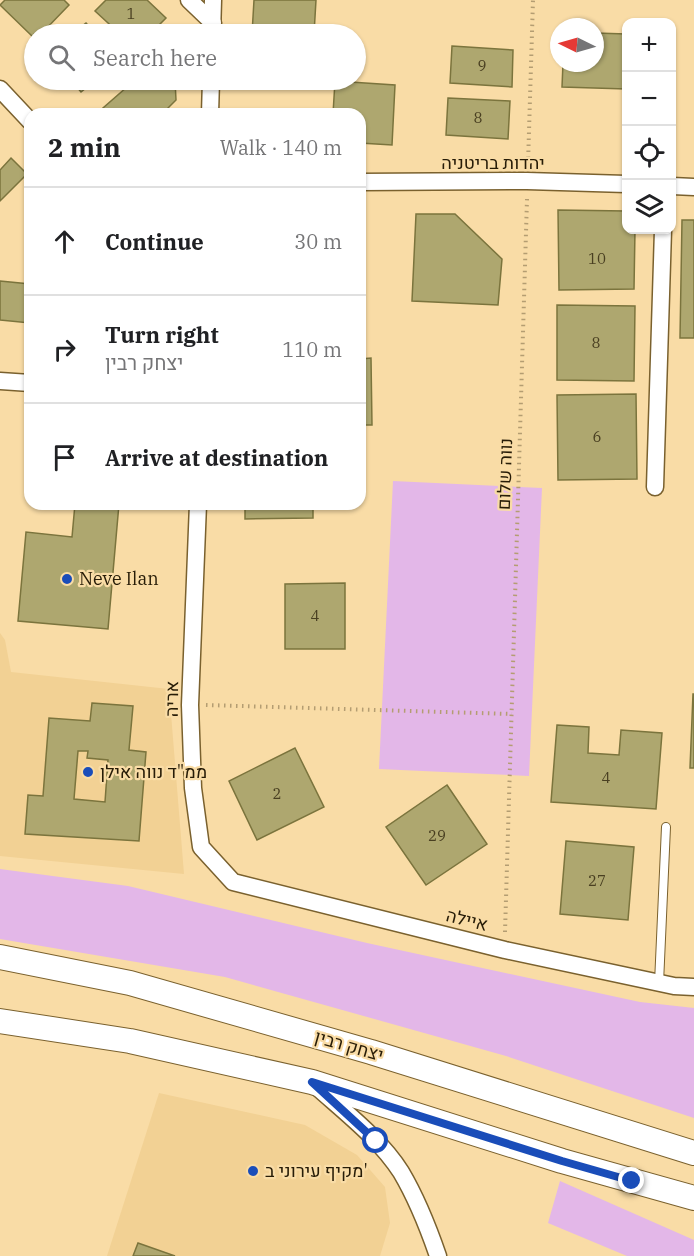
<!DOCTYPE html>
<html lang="en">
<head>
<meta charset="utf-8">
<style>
  body { margin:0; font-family:"IBM Plex Serif",Heebo,serif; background:#f2f2f2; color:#202124 }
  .controls { position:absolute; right:18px; top:18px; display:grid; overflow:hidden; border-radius:12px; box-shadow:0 2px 4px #0004 }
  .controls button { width:54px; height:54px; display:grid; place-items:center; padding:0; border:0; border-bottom:2px solid #e0e0e0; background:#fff; color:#202124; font:30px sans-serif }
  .compass { position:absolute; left:550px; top:18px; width:54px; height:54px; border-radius:50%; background:#fff; box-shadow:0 2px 4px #0004; rotate:275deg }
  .stop { position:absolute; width:18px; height:18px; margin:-14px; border:4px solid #1a4db9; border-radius:50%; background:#fff }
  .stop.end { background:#1a4db9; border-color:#fff; box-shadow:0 2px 6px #0008 }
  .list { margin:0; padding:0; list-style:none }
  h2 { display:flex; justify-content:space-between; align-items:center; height:78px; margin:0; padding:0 24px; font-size:26px }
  h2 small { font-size:20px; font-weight:400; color:#757577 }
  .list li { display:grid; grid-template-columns:39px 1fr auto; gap:18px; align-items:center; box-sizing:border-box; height:108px; padding:0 24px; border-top:2px solid #e0e0e0 }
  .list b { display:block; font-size:22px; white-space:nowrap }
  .list p { margin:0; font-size:20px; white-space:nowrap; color:#757577 }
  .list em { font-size:20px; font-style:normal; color:#757577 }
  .icon { flex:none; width:33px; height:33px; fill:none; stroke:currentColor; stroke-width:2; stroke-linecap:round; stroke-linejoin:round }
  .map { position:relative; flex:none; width:694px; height:1256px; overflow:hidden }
  .search { position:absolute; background:#fff; box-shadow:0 2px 4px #0004; left:24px; top:24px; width:342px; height:66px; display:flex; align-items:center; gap:15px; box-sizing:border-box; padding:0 21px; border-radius:33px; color:#757577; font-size:22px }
  .panel { position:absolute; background:#fff; box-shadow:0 2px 4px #0004; left:24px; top:108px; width:342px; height:402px; border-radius:18px }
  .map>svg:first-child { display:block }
</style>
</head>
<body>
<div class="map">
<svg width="694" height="1256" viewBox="0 0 694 1256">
  <rect width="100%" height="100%" fill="#f9dca6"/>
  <!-- built -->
  <g fill="#f2d194">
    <path d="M0,633L5,640L11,672L169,689L184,874L0,856Z"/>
    <path d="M159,1093L305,1125L357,1155L385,1187L390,1223L380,1256H107Z"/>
  </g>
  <!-- green -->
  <g fill="#e3b7e8">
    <path d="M393,481L542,488L529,776L379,769Z"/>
    <path d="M0,869L128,886L367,943L640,1002L694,1008V1118L506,1056L225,977L0,939Z"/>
    <path d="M560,1181L694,1240V1256H627L548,1223Z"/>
  </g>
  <!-- building -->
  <g fill="#aea76f" stroke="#7b743d" stroke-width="1.5" fill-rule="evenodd">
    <path d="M5,0H64L69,5L41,34H34V38L0,5Z"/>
    <path d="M106,0H147L166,18L150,34H120L95,11Z"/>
    <path d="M254,0H316L314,34H252Z"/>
    <path d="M86,23L96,34H72Z"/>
    <path d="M595,33L626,34V89L562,87L563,63H595Z"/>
    <path d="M452,46L513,50L512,87L450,83Z"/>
    <path d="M71,80H96L81,92Z"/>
    <path d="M135,80H175L176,100L162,114H111L103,108Z"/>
    <path d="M335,81L395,85L392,145L360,143V114H333Z"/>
    <path d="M448,98L510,101L508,139L446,135Z"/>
    <path d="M11,158L27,174L0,201V170Z"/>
    <path d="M558,210L626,211V230H635L634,289L559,290Z"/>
    <path d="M416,214H455L502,259L498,305L412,301Z"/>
    <path d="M682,220H694V338H680Z"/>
    <path d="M0,281L30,284V323L0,320Z"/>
    <path d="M557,305L635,306L634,381L557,380Z"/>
    <path d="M371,358L372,425H360V359Z"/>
    <path d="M636,394L637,479L558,480L557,395Z"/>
    <path d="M75,504H119L108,629L18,621L26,532L72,537Z"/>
    <path d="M245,504H313V518L245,519Z"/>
    <path d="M345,583V649H285V584Z"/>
    <path d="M693,694H694V768H690Z"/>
    <path d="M92,703L133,706L129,750L146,752L139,841L25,834L28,795L43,796L49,718L90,721ZM78,751H88L87,758L108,760L105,802L74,799Z"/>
    <path d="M557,725L589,727L588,753L619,755L621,730L662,733L656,809L551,802Z"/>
    <path d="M295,748L324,807L257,840L229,781Z"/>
    <path d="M447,785L487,844L426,885L386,827Z"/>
    <path d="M566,841L634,847L628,920L560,914Z"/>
    <path d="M138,1243L175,1256H133Z"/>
  </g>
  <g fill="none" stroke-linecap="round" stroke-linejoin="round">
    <defs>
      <path id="lane" d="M659,983L666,827"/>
      <g id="street">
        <path d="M189,0L213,23"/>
        <path d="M212,34L213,0"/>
        <path d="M0,89L30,121"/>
        <path d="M210,114L211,80"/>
        <path d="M360,182L527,181L626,184"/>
        <path d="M672,186L694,187"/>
        <path d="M0,381L30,383"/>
        <path d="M655,487L663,230"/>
        <path d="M198,504L190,705L193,788L201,847L233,882L505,950L674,986L694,987"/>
        <path d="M317,1087C346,1113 380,1139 401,1172C417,1199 428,1227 438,1256"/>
      </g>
      <g id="secondary">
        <path d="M0,957L130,983L371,1052L694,1153"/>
        <path d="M0,1021L130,1041L312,1082L562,1161L694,1198"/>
      </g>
    </defs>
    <!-- lane casing -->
    <use href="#lane" stroke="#7a612e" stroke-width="10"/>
    <!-- street casing -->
    <use href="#street" stroke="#7a612e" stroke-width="19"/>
    <!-- secondary casing -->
    <use href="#secondary" stroke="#7a612e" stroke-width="26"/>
    <!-- path -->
    <g stroke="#b49d72" stroke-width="4" stroke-dasharray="1.5 4.5" stroke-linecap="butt">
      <path d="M528,164L533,0"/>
      <path d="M206,705L512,714"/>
      <path d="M505,932L527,199"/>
    </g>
    <!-- lane -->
    <use href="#lane" stroke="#fff" stroke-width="8"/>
    <!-- street -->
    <use href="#street" stroke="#fff" stroke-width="16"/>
    <!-- secondary -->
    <use href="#secondary" stroke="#fff" stroke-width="24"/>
  </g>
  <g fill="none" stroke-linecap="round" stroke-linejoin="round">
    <!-- route -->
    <path stroke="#1a4db9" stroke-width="8" d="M376,1141L312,1082L562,1161L632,1181"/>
  </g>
  <!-- markers -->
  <g fill="#1a4db9" stroke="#f9dca6" stroke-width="2">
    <circle cx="67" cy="579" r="6"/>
    <circle cx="88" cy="772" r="6"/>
    <circle cx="253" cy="1171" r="6"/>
  </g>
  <g text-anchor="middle" stroke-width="4.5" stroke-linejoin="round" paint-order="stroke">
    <!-- number labels -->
    <g font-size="15" fill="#493f21">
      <text x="131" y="19">1</text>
      <text x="482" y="71">9</text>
      <text x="478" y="123">8</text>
      <text x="597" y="264">10</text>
      <text x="596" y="348">8</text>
      <text x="597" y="442">6</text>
      <text x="315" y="621">4</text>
      <text x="606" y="783">4</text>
      <text x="277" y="799">2</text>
      <text x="437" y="841">29</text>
      <text x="597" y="886">27</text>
    </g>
    <!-- street labels -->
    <g font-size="18" fill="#271c07" stroke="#f9dca6">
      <text x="493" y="169">יהדות בריטניה</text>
      <text transform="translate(505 474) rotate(-88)" y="6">נווה שלום</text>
      <text transform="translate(172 699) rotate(-89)" y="6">אריה</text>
      <text transform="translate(467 920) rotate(14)" y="6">איילה</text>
      <text transform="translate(349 1046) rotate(16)" y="6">יצחק רבין</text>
    </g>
    <!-- poi labels -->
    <g font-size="18" fill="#271c07" stroke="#f9dca6" text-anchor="start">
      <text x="79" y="585">Neve Ilan</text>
      <text x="100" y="778">ממ"ד נווה אילן</text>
      <text x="265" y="1177">מקיף עירוני ב'</text>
    </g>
  </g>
</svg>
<div class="controls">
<button>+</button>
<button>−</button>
<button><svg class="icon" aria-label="locate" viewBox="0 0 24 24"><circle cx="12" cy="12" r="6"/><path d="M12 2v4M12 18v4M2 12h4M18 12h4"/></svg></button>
<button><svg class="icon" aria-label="layers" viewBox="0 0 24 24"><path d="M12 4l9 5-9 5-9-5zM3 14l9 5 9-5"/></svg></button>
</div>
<svg class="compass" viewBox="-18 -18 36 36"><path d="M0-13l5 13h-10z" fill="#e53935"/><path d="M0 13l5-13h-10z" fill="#757577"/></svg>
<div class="stop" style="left:376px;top:1141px"></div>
<div class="stop end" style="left:632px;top:1181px"></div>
<div class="search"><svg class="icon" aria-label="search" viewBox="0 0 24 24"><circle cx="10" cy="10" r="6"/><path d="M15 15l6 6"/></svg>Search here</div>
<section class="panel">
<h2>2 min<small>Walk · 140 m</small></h2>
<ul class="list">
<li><svg class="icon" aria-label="ahead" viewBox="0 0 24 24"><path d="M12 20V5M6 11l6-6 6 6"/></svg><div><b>Continue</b></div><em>30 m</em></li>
<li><svg class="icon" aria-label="right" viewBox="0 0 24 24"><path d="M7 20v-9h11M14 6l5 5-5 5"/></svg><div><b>Turn right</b><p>יצחק רבין</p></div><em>110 m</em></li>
<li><svg class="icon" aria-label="arrive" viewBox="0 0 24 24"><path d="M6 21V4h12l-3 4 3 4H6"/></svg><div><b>Arrive at destination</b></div></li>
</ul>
</section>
</div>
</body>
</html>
